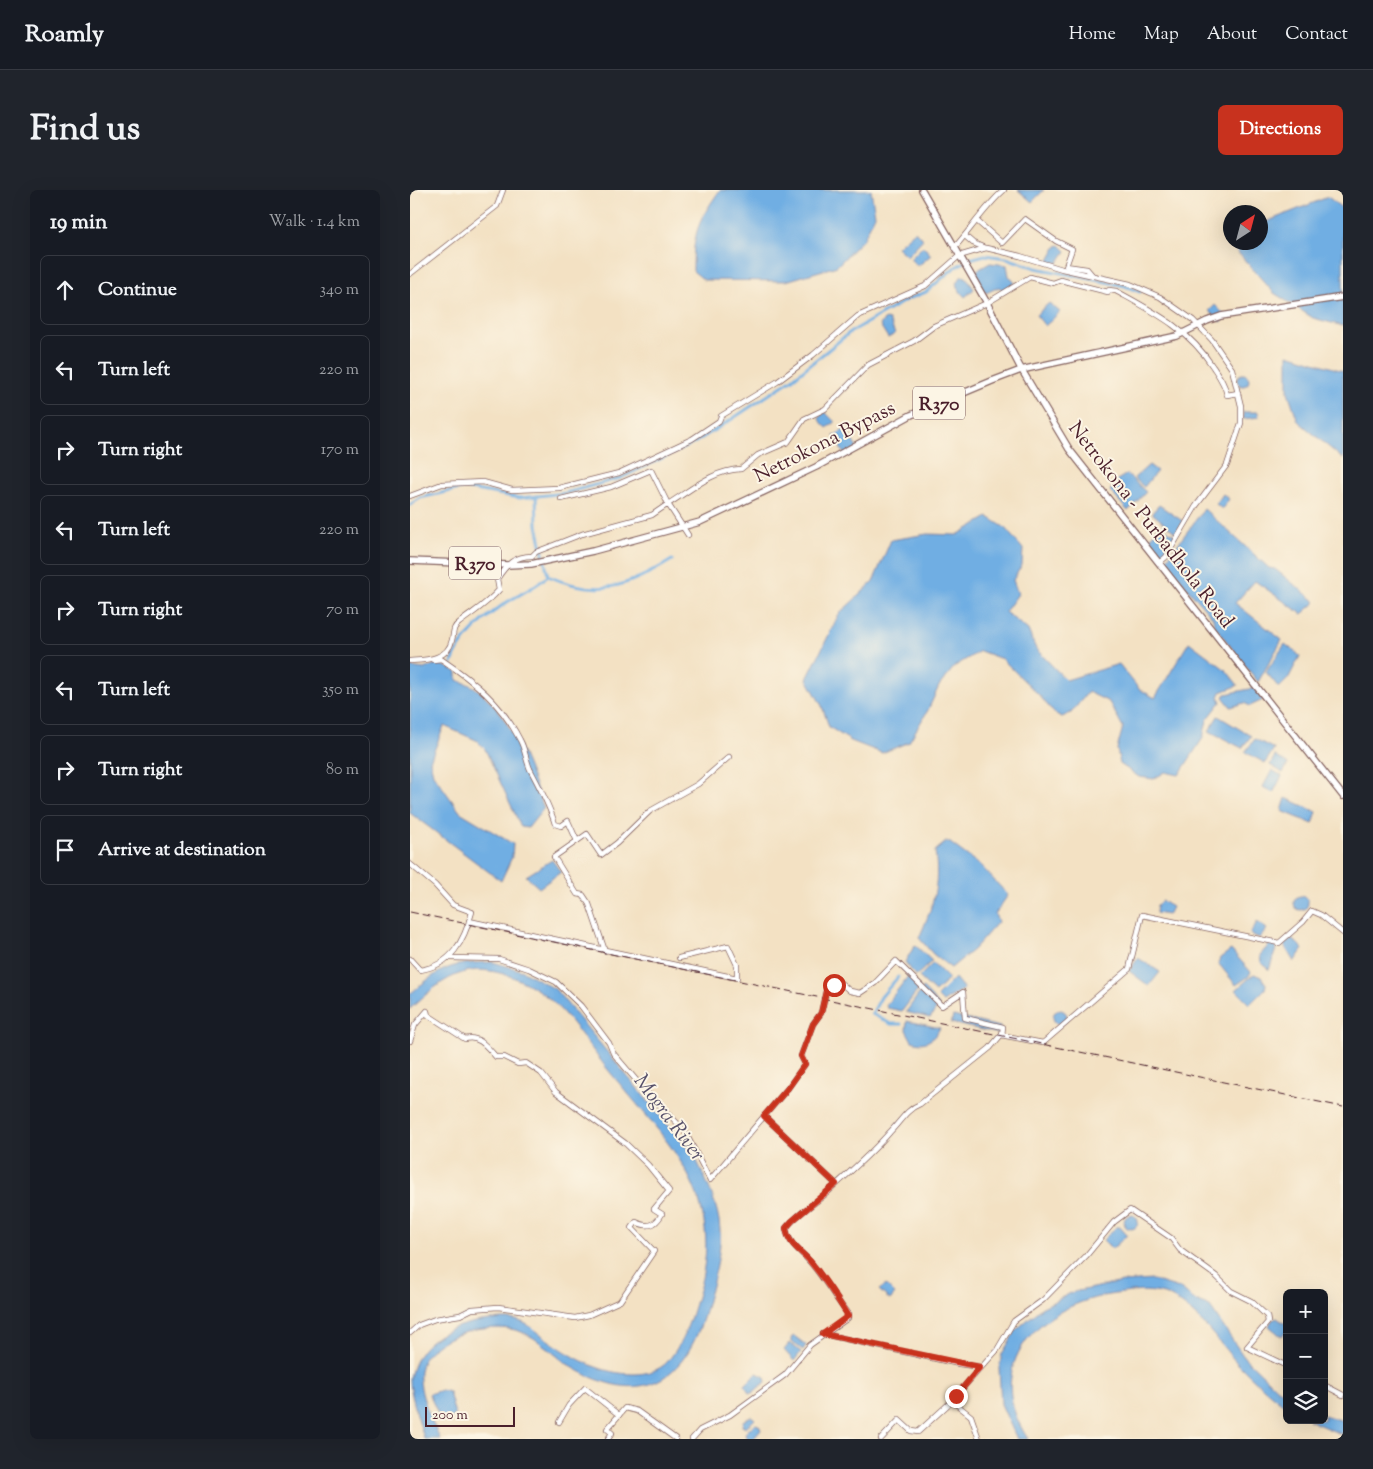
<!DOCTYPE html>
<html lang="en">
<head>
<meta charset="utf-8">
<style>
  body { margin:0; font-family:"Sorts Mill Goudy",serif; background:#20242c; color:#f1f3f6 }
  .controls { position:absolute; right:15px; bottom:15px; display:grid; overflow:hidden; border-radius:8px; box-shadow:0 5px 20px #0002 }
  .controls button { width:45px; height:45px; display:grid; place-items:center; padding:0; border:0; border-bottom:1px solid #363941; background:#171b24; color:#f1f3f6; font:25px sans-serif }
  .compass { position:absolute; left:813px; top:15px; width:45px; height:45px; border-radius:50%; background:#171b24; box-shadow:0 5px 20px #0002; rotate:36deg }
  .scale { position:absolute; left:15px; bottom:12px; width:90px; box-sizing:border-box; padding-left:5px; border:2px solid #4a1f2b; border-top:0; font-size:14px; line-height:18px; white-space:nowrap; color:#4a1f2b; -webkit-text-stroke:4px #fcf5e5; paint-order:stroke }
  .stop { position:absolute; width:15px; height:15px; margin:-11px; border:4px solid #c8321e; border-radius:50%; background:#fff }
  .stop.end { background:#c8321e; border-color:#fff; box-shadow:0 1px 5px #0008 }
  .list { margin:0; padding:0; list-style:none }
  h2 { display:flex; justify-content:space-between; align-items:center; height:65px; margin:0; padding:0 20px; font-size:21px }
  h2 small { font-size:16px; font-weight:400; color:#9ea1a6 }
  .list li { display:grid; grid-template-columns:32px 1fr auto; gap:15px; align-items:center; box-sizing:border-box; height:70px; margin:0 10px 10px; padding:0 10px; border:1px solid #363941; border-radius:8px }
  .list b { display:block; font-size:19px; white-space:nowrap }
  .list em { font-size:16px; font-style:normal; color:#9ea1a6 }
  .icon { flex:none; width:28px; height:28px; fill:none; stroke:currentColor; stroke-width:2; stroke-linecap:round; stroke-linejoin:round }
  .map { position:relative; flex:none; width:933px; height:1249px; overflow:hidden; border-radius:8px }
  header { display:flex; align-items:center; gap:30px; box-sizing:border-box; height:70px; padding:0 25px; background:#171b24; border-bottom:1px solid #363941 }
  header strong { font-size:24px }
  nav { display:flex; gap:28px; margin-inline-start:auto; font-size:18px }
  .intro { display:flex; align-items:center; justify-content:space-between; box-sizing:border-box; height:120px; padding:0 30px }
  h1 { margin:0; font-size:35px }
  .button { padding:12px 22px; border-radius:8px; background:#c8321e; color:#fff; font-size:18px; font-weight:700 }
  main { display:flex; gap:30px; padding:0 30px }
  aside { flex:1; background:#171b24; border-radius:8px; box-shadow:0 5px 20px #0002 }
  .map>svg:first-child { display:block }
</style>
</head>
<body>
<header>
<strong>Roamly</strong>
<nav><a>Home</a><a>Map</a><a>About</a><a>Contact</a></nav>
</header>
<div class="intro"><h1>Find us</h1><a class="button">Directions</a></div>
<main>
<aside>
<h2>19 min<small>Walk · 1.4 km</small></h2>
<ul class="list">
<li><svg class="icon" aria-label="ahead" viewBox="0 0 24 24"><path d="M12 20V5M6 11l6-6 6 6"/></svg><div><b>Continue</b></div><em>340 m</em></li>
<li><svg class="icon" aria-label="left" viewBox="0 0 24 24"><path d="M17 20v-9H6M10 6l-5 5 5 5"/></svg><div><b>Turn left</b></div><em>220 m</em></li>
<li><svg class="icon" aria-label="right" viewBox="0 0 24 24"><path d="M7 20v-9h11M14 6l5 5-5 5"/></svg><div><b>Turn right</b></div><em>170 m</em></li>
<li><svg class="icon" aria-label="left" viewBox="0 0 24 24"><path d="M17 20v-9H6M10 6l-5 5 5 5"/></svg><div><b>Turn left</b></div><em>220 m</em></li>
<li><svg class="icon" aria-label="right" viewBox="0 0 24 24"><path d="M7 20v-9h11M14 6l5 5-5 5"/></svg><div><b>Turn right</b></div><em>70 m</em></li>
<li><svg class="icon" aria-label="left" viewBox="0 0 24 24"><path d="M17 20v-9H6M10 6l-5 5 5 5"/></svg><div><b>Turn left</b></div><em>350 m</em></li>
<li><svg class="icon" aria-label="right" viewBox="0 0 24 24"><path d="M7 20v-9h11M14 6l5 5-5 5"/></svg><div><b>Turn right</b></div><em>80 m</em></li>
<li><svg class="icon" aria-label="arrive" viewBox="0 0 24 24"><path d="M6 21V4h12l-3 4 3 4H6"/></svg><div><b>Arrive at destination</b></div></li>
</ul>
</aside>
<div class="map">
<svg width="933" height="1249" viewBox="0 0 933 1249">
  <rect width="100%" height="100%" fill="#fcf5e5"/>
  <filter id="ink" filterUnits="userSpaceOnUse"><feTurbulence type="fractalNoise" baseFrequency=".02" numOctaves="2"/><feDisplacementMap in="SourceGraphic" scale="10" xChannelSelector="R" yChannelSelector="G"/><feConvolveMatrix kernelMatrix="1 2 1 2 8 2 1 2 1" color-interpolation-filters="sRGB"/></filter>
  <filter id="wash" filterUnits="userSpaceOnUse"><feTurbulence type="fractalNoise" baseFrequency=".0096" numOctaves="4" result="noise"/><feDisplacementMap in="SourceGraphic" scale="20" xChannelSelector="R" yChannelSelector="G"/><feGaussianBlur stdDeviation="1.12" result="paint"/><feColorMatrix in="noise" values="0 0 0 0 0 0 0 0 0 0 0 0 0 0 0 0 0 1.4 0 .05"/><feComposite in="paint" operator="in"/></filter>
  <g filter="url(#wash)">
    <rect width="100%" height="100%" fill="#f3e1c3"/>
    <!-- water -->
    <g fill="#70aee3" stroke="#5d6687">
      <path d="M310,0H461L465,25L454,48L427,76L376,91L294,90L283,81C283,42 288,31 310,0Z"/>
      <path d="M608,0H634L622,12Z"/>
      <path d="M918,7L933,19V136L903,128L864,103L815,48L820,46L821,52H851V34Z"/>
      <path d="M505,41L513,49L497,66L487,57Z"/>
      <path d="M650,55L656,61L648,73L638,72L647,56Z"/>
      <path d="M513,56L521,65L508,76L500,69Z"/>
      <path d="M580,73L597,75L599,86L605,93L593,100L589,97L576,103L572,100L564,82Z"/>
      <path d="M552,86L556,87L564,99L555,107L551,103L546,93Z"/>
      <path d="M639,113L650,122L635,136L626,125Z"/>
      <path d="M805,115L817,127L811,132L799,121Z"/>
      <path d="M475,129L479,130L485,144L478,148L470,135Z"/>
      <path d="M878,164L933,181V269L888,231L878,202Z"/>
      <circle cx="833" cy="190" r="6"/>
      <path d="M415,222L425,232L417,238L409,230L411,224Z"/>
      <path d="M833,222H848L849,227L833,229Z"/>
      <path d="M435,239L447,258L435,266L424,246Z"/>
      <path d="M739,275L747,281L734,297L724,288Z"/>
      <path d="M717,284L736,302L718,321L700,301L707,290Z"/>
      <path d="M813,304L819,309L812,319L806,314Z"/>
      <path d="M749,315L774,332L767,344L742,323Z"/>
      <path d="M794,319L859,378L865,379L906,412L892,424L845,391L825,413L872,450L848,492L804,435L803,428L757,374L756,370Z"/>
      <path d="M578,327L594,337L613,359L612,375L603,390L608,404L595,422L618,440L626,459L656,490L709,474L729,499L745,508L779,452L816,480L827,494V496L811,502L809,507L811,512L797,530L793,548L769,585L755,582L744,589L729,587L710,574L707,559L713,537L699,512L678,502L661,523L652,527L644,523L629,505L592,469L570,461L545,476L529,496L518,520L499,552L472,563L441,551L419,537L412,516L397,489L429,424L463,392L481,350L517,344L547,345Z"/>
      <path d="M749,335L766,346L753,366L747,362L739,351Z"/>
      <path d="M875,454L890,466L878,489L869,498L856,482Z"/>
      <path d="M28,473L47,482V490C52,492 59,494 64,497C102,524 118,578 134,618L118,638L111,637L75,559L66,550L34,536L20,571L23,584L50,622L103,654L102,667L91,691L0,623V477L14,479Z"/>
      <path d="M844,498L853,510L840,516L834,513L821,517L813,507L816,504Z"/>
      <path d="M808,526L841,546L832,558L799,541Z"/>
      <path d="M845,549L864,559L855,573L835,562Z"/>
      <path d="M865,566L878,574L873,583L860,575Z"/>
      <path d="M862,580L872,586L863,603L853,597Z"/>
      <path d="M876,608L907,622L903,634L872,621Z"/>
      <path d="M536,652H539L571,676L598,705L585,724L588,732L564,759L541,778L523,764L509,748C523,716 530,696 525,661Z"/>
      <path d="M142,670L151,682L129,698L116,686Z"/>
      <circle cx="891" cy="713" r="7"/>
      <path d="M752,711L762,717L758,725L746,723L747,715Z"/>
      <path d="M847,732L857,739L850,748L840,744Z"/>
      <path d="M882,748L893,759L884,772L874,755Z"/>
      <path d="M861,753L867,756L859,780L851,772L850,765Z"/>
      <path d="M505,755L522,771L506,786L495,772Z"/>
      <path d="M821,760L841,782L838,787L826,795L808,773L810,768Z"/>
      <path d="M728,768L750,782L739,796L719,781Z"/>
      <path d="M83,772L113,781L145,799L286,969C296,990 309,1016 310,1040C312,1065 302,1094 296,1118C276,1193 230,1218 162,1177C144,1166 130,1148 109,1141C80,1132 15,1144 10,1181C8,1203 21,1229 30,1249H14C10,1233 0,1205 0,1189C6,1148 45,1133 81,1130C91,1129 100,1128 109,1131C121,1135 131,1145 141,1152C167,1170 192,1184 224,1184C235,1184 250,1181 258,1171C274,1152 280,1130 287,1107C319,1006 258,953 199,881C181,859 166,835 146,815C126,794 84,774 55,782C33,788 16,804 0,819V804C32,777 40,773 83,772Z"/>
      <path d="M523,773L539,789L525,802L509,787Z"/>
      <path d="M844,784L851,787L856,794L855,799L840,814L826,800Z"/>
      <path d="M499,785L510,797L509,799L492,821L477,818L476,815Z"/>
      <path d="M545,788L554,799L533,812L527,806Z"/>
      <path d="M513,798L529,815L520,828L496,822Z"/>
      <circle cx="650" cy="827" r="7"/>
      <path d="M543,826L590,837V844L541,833Z"/>
      <path d="M497,831L530,838C523,850 516,856 502,851L496,840Z"/>
      <circle cx="721" cy="1032" r="7"/>
      <path d="M706,1037H710L717,1045L702,1059L693,1050Z"/>
      <path d="M743,1090L769,1098L786,1111L800,1117L834,1167L866,1198L877,1204V1217C860,1205 843,1189 828,1174C809,1153 782,1114 754,1104C738,1099 721,1102 705,1104C630,1114 569,1174 618,1249H607L591,1214L589,1178L592,1164L606,1140L631,1118L663,1102L713,1092Z"/>
      <path d="M476,1095L485,1104L480,1110L469,1100Z"/>
      <path d="M867,1128L877,1135V1140L872,1147L859,1136L862,1130Z"/>
      <path d="M384,1146L396,1155L393,1160L382,1152L381,1148Z"/>
      <path d="M380,1153L391,1162L384,1171L374,1160Z"/>
      <path d="M347,1183L355,1187L356,1192L342,1203H339L335,1195Z"/>
      <path d="M31,1200L39,1202L45,1225L37,1231L31,1230L19,1204Z"/>
      <path d="M914,1225L933,1231V1245L898,1230H914Z"/>
      <path d="M341,1226L345,1229L336,1238L332,1236L333,1231Z"/>
      <path d="M345,1234L349,1235L351,1240L343,1249H338L335,1243Z"/>
    </g>
    <g fill="none" stroke-linecap="round" stroke-linejoin="round">
      <!-- canal -->
      <g stroke="#70aee3" stroke-width="3">
        <path d="M0,315L10,308L54,298L110,308L155,303L211,288L284,253L319,231L381,190L439,143L498,109L516,102L544,78L560,69L575,65L596,68L626,78L715,96L730,102"/>
        <path d="M138,386C188,408 218,397 262,370"/>
        <path d="M42,473C49,451 71,431 90,417C106,405 124,399 138,386L127,335L126,306"/>
        <path d="M488,787L471,807L462,824L481,834H491"/>
      </g>
    </g>
  </g>
  <g filter="url(#ink)">
    <g fill="none" stroke-linecap="round" stroke-linejoin="round">
      <defs>
        <g id="minor">
          <path d="M568,32L592,53L615,29L646,51L662,59L656,76L677,79L682,85"/>
          <path d="M555,46L563,53L575,58"/>
          <path d="M544,58C561,39 575,17 594,0"/>
          <path d="M0,84L87,16L93,0"/>
          <path d="M0,306L32,294L73,292L102,300L149,298L209,283L282,249L309,231L311,226L367,192L403,165L448,126L515,96L549,66L576,58L610,66L652,79L720,94L750,107L783,130L802,150L822,179L831,216V233L817,275L786,316L756,367L749,373"/>
          <path d="M151,309L201,297L241,280L258,314C281,300 303,280 331,279L348,265L378,252L394,229L415,219L458,175L504,151L524,136L577,113L620,87L643,93L651,90L658,92L698,102L699,100L706,101C744,122 779,139 803,177C809,186 815,194 817,205L828,203"/>
          <path d="M23,470L31,469C65,492 91,513 110,550C115,559 116,570 120,579C130,598 139,614 145,634L151,636L158,631L167,651L177,644L191,665L207,653L240,621L288,594L319,567"/>
          <path d="M0,471C15,470 38,470 42,450C44,443 42,438 49,433C63,422 77,414 89,400L87,389C96,375 104,366 122,366L126,362L172,344L242,325L258,314L278,345"/>
          <path d="M167,651L144,667L167,704L173,705L179,714L195,761"/>
          <path d="M0,674L25,695L43,715L62,722C54,751 42,775 10,780L0,769"/>
          <path d="M59,731L327,788V775L318,756L269,768"/>
          <path d="M40,768L89,769L119,779L146,792L171,816L199,853L203,863L232,897L274,940L300,990L378,898L395,874L391,866L403,834L411,823L416,801L422,797L426,789L440,801L450,803L465,793L486,771L532,816L553,802L555,828L593,837L592,845"/>
          <path d="M0,851L5,835L17,821L18,825L55,849C69,845 77,857 86,867H94L108,874L116,873L131,883L146,902L215,953L238,975L259,1001L244,1019L252,1024C245,1036 238,1038 226,1032L222,1038L244,1061L210,1111L179,1125L165,1128L88,1117L62,1119L50,1125L25,1129L9,1135L0,1143"/>
          <path d="M354,926L426,994"/>
          <path d="M413,1144L549,1174L570,1177"/>
          <path d="M914,1195L933,1205"/>
          <path d="M540,1212L587,1160L604,1131L633,1110L676,1066L704,1032L720,1020L761,1048L770,1060L806,1086L821,1101L841,1111L857,1126L858,1132L837,1157L877,1176"/>
          <path d="M149,1232L159,1215L175,1198L209,1225"/>
          <path d="M198,1249L202,1243L197,1239L215,1218L227,1221L266,1249"/>
          <path d="M282,1249L290,1240L320,1225L375,1185L400,1155L438,1128V1124C425,1108 414,1088 400,1072C390,1060 378,1054 376,1038C389,1022 405,1014 419,1001C440,982 462,963 480,942C490,932 497,919 510,914L580,858L591,845L633,853L719,779L732,725L869,753L893,732L902,721L911,725L933,743"/>
          <path d="M471,1249L489,1230L501,1241L508,1242L542,1211L561,1226L569,1249"/>
        </g>
        <g id="major">
          <path d="M512,0L577,113L610,177L659,259L933,606"/>
          <path d="M0,371L98,375L121,374L183,361L290,332L406,277L501,225L582,191L611,180L767,146L797,131L811,126L933,107"/>
        </g>
      </defs>
      <!-- minor casing -->
      <use href="#minor" stroke="#856360" stroke-width="6"/>
      <!-- major casing -->
      <use href="#major" stroke="#856360" stroke-width="8"/>
      <!-- minor -->
      <use href="#minor" stroke="#fff" stroke-width="4.5"/>
      <!-- major -->
      <use href="#major" stroke="#fff" stroke-width="5.5"/>
      <!-- rail -->
      <path stroke="#4a1f2b" stroke-width="1" stroke-dasharray="8 4" stroke-linecap="butt" d="M0,722L933,917"/>
    </g>
  </g>
  <g fill="none" stroke-linecap="round" stroke-linejoin="round" filter="url(#ink)">
    <!-- route -->
    <path stroke="#c8321e" stroke-width="6" d="M424,795L416,801L411,823L403,834L391,866L395,874L378,898L354,926L426,994L382,1031L376,1038C378,1054 390,1060 400,1071C414,1088 427,1108 438,1126L413,1144L570,1177L546,1206"/>
  </g>
  <g text-anchor="middle" stroke-width="4" stroke-linejoin="round" paint-order="stroke">
    <!-- shield labels -->
    <g fill="#fcf5e5" stroke="#7f5f63" stroke-width="1">
      <rect x="503" y="196.5" width="52" height="33" rx="4"/>
      <rect x="39" y="356.5" width="52" height="33" rx="4"/>
    </g>
    <g font-size="19" font-weight="bold" fill="#4a1f2b">
      <text x="529" y="220">R370</text>
      <text x="65" y="380">R370</text>
    </g>
    <!-- street labels -->
    <g font-size="20" fill="#4a1f2b" stroke="#fcf5e5">
      <text transform="translate(414 251) rotate(-27)" y="7">Netrokona Bypass</text>
      <text transform="translate(742 334) rotate(52)" y="7">Netrokona - Purbadhola Road</text>
    </g>
    <!-- water labels -->
    <g font-size="21" font-style="italic" fill="#57516b" stroke="#fcf5e5">
      <text transform="translate(260 927) rotate(53)" y="7">Mogra River</text>
    </g>
  </g>
</svg>
<div class="controls">
<button>+</button>
<button>−</button>
<button><svg class="icon" aria-label="layers" viewBox="0 0 24 24"><path d="M12 4l9 5-9 5-9-5zM3 14l9 5 9-5"/></svg></button>
</div>
<svg class="compass" viewBox="-18 -18 36 36"><path d="M0-13l5 13h-10z" fill="#e53935"/><path d="M0 13l5-13h-10z" fill="#9ea1a6"/></svg>
<div class="scale">200 m</div>
<div class="stop" style="left:424px;top:795px"></div>
<div class="stop end" style="left:546px;top:1206px"></div>
</div>
</main>
</body>
</html>
